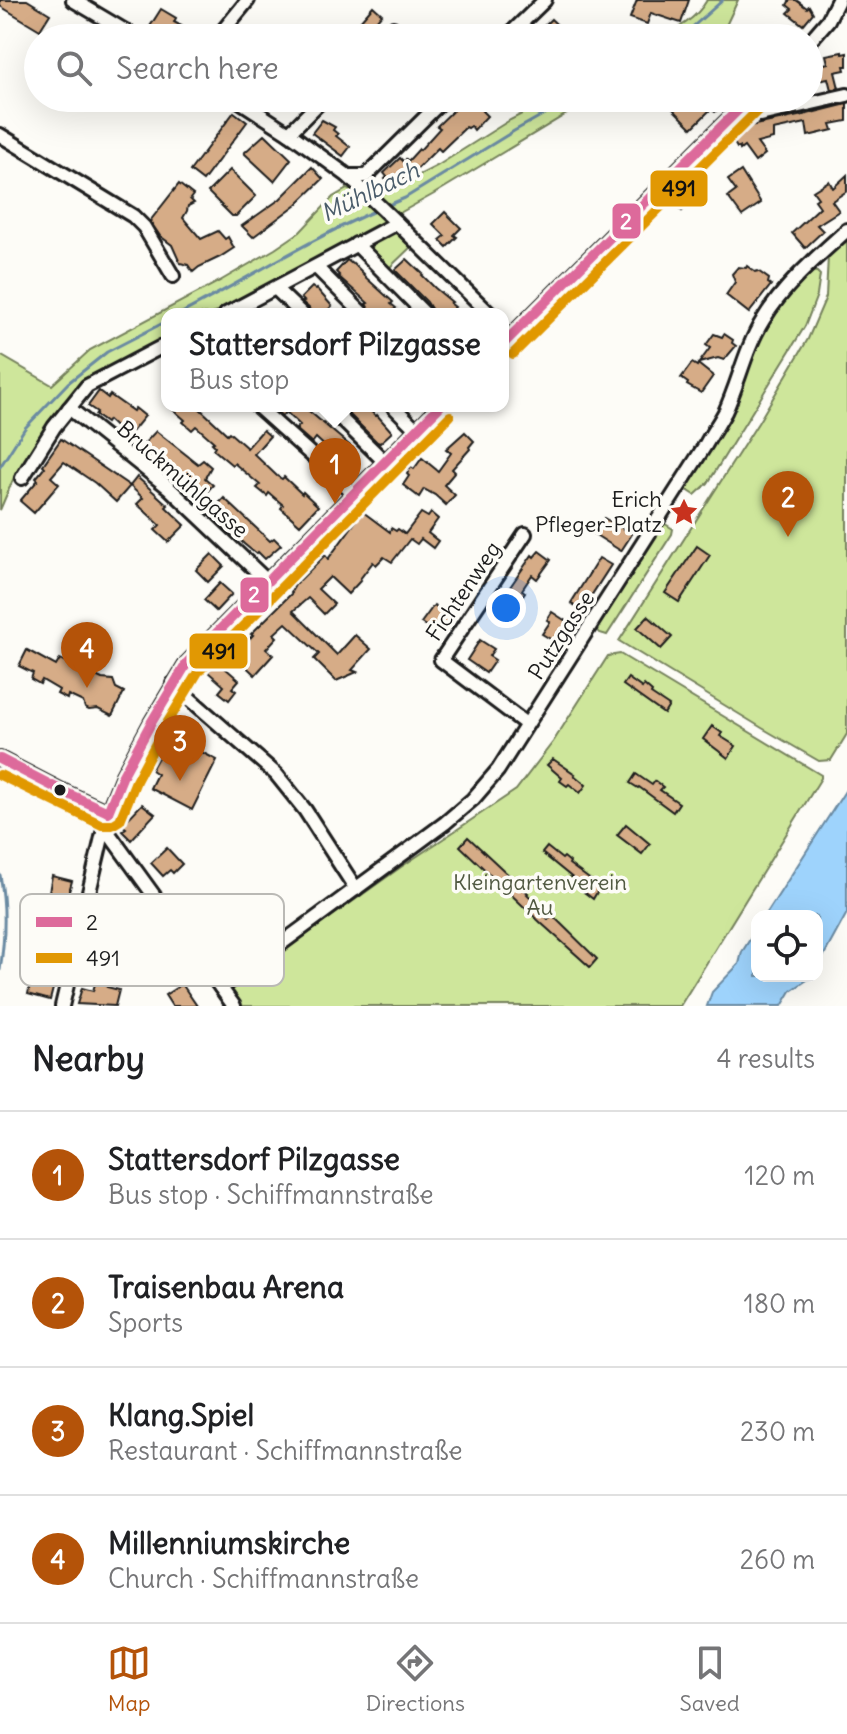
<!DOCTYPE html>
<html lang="en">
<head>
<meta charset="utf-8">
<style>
  body { margin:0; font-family:Delius,sans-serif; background:#f2f2f2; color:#202124 }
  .controls { position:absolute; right:24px; bottom:24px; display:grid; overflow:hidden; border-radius:16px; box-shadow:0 8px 32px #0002 }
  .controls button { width:72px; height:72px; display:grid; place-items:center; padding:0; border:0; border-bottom:2px solid #e0e0e0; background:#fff; color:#202124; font:40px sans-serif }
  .you { position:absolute; left:506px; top:608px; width:28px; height:28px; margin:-20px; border:6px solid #fff; border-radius:50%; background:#1a73e8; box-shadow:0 0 0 12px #1a73e833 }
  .badge { display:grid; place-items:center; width:52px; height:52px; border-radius:50%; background:#b45309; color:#fff; font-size:26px; font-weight:700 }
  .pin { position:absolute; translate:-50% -66px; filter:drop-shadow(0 2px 4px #0008) }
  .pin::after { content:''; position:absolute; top:42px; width:28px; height:24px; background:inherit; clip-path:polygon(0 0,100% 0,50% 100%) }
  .popup { position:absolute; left:161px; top:308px; width:348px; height:104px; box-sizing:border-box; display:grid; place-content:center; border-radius:16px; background:#fff; filter:drop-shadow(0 2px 6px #0005); font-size:26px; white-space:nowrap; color:#757577 }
  .popup b { font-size:30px; color:#202124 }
  .popup::after { content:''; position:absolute; left:50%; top:100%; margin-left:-16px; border:16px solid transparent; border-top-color:#fff }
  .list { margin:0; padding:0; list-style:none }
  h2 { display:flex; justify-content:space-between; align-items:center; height:104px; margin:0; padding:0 32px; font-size:34px }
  h2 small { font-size:26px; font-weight:400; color:#757577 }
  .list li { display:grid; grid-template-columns:52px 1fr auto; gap:24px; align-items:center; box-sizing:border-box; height:128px; padding:0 32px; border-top:2px solid #e0e0e0 }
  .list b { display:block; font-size:30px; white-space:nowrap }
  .list p { margin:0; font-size:26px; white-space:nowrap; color:#757577 }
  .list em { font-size:26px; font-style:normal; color:#757577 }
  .icon { flex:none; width:44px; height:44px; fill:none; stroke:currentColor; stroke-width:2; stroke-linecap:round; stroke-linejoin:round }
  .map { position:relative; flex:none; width:847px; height:1006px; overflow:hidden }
  .search { position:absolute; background:#fff; box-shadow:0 8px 32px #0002; left:24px; right:24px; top:24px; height:88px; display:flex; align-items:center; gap:20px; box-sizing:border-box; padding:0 28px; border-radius:44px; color:#757577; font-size:30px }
  .sheet { height:616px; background:#fff }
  nav { display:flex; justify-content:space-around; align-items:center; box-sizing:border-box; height:112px; border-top:2px solid #e0e0e0; background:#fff; font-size:22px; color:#757577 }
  nav a { display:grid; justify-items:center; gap:4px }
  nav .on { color:#b45309 }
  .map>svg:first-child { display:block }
</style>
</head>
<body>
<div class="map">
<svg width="847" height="1006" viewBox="0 0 847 1006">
  <rect width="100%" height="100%" fill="#fdfcf7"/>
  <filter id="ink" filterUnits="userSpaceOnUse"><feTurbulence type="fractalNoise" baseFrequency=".0125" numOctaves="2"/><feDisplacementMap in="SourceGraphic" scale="16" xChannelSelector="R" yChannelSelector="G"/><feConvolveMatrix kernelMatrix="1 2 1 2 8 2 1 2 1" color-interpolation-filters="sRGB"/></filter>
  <g filter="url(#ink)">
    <!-- green -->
    <g fill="#cee69b" stroke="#75815c" stroke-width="2">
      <path d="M707,0H738L722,34V38H658C678,29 696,19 707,0Z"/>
      <path d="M553,98H593L434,194L243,300L212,314H167V336L89,378L60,411L15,475L0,510V355L52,385L90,350L220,281L275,249L300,232L333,197L347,189L362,196L386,192L437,166L510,120Z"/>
      <path d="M389,231L402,233L413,245L387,270L367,250V244Z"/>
      <path d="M847,239V734L831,760L819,761L762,728L619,641L758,423L808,339L826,297L828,256Z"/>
      <path d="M810,271L817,272L820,275L817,295L805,326L708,483L695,495L684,488L768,322L787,295Z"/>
      <path d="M662,522L673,529L672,534L607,635L600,633L596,628Z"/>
      <path d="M620,654L821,775V778L680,1006H241L230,989L401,867L516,790L553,742L608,656Z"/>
    </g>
    <!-- water -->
    <g fill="#9ed3fc" stroke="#6a8aa2" stroke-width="2">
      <path d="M847,788V913L817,968V916H765Z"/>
      <path d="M757,928V976H813L791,991L782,1006H707L712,992L739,964L742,952Z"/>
    </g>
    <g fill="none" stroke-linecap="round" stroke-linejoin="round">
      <!-- stream -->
      <g stroke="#6a8aa2" stroke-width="3">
        <path d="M676,38L688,31L723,0"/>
        <path d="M386,206L405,198L514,131L573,98"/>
        <path d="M180,314C247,279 310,239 379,209"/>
        <path d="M0,467L25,428L68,383L107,352L167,321"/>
        <path d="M0,875C6,906 5,939 0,970"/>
      </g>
    </g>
    <!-- building -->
    <g fill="#d6ac87" stroke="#1c1c1c" stroke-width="2">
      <path d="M0,0H27L50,14L40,30L0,6Z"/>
      <path d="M637,0H689L681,23L651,13L647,24L630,18Z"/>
      <path d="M790,0H796L807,8L809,6L813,13L803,25L788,13L792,9L787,5Z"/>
      <path d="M373,6L382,14L376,21L380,24L368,38H338L350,26L353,29Z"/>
      <path d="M161,9L176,18L174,22L185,28L179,38H165L149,28Z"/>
      <path d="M551,19L571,38H532Z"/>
      <path d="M842,52V54L847,53V66H844L845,70L835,72L839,88L831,90L828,78L809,82V68L828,63L826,55Z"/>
      <path d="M466,98H491L482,107L484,109L482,111L487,116L474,130L471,126L468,128L466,127L441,151L438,148L416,170L410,171L396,185L394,183L392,185L385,179L387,177L384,173L400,158L404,162L406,159L408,161L419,149L420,150L440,128L437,126Z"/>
      <path d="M681,98H729L715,112L711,109L692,128L671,107Z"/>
      <path d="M847,104V121L831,124L833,130L808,136L806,123L773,130V139L757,143L765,154L755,162L744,147L740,150L739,147L737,148L729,134L745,126L746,127L803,115Z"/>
      <path d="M234,112L247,122L203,181L190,171Z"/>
      <path d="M322,120L335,127L333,130L338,134L336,136L350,147L343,156L312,133Z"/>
      <path d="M265,134L291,159L274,181L244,153Z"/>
      <path d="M312,167L323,179L297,204L253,237L242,226L280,199Z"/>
      <path d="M230,170L256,196L236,216H232L208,192Z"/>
      <path d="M741,171L761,203L742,216L728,197L736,191L728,180Z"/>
      <path d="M847,175V191L832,201L839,211L817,225L823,231L805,248L792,233L820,207L815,200L818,198L813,191L829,181L833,188Z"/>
      <path d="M692,178L703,190L682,211L672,201L677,197L675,194Z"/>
      <path d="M179,184L193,195L190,199L194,203L188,206L187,211L183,218L201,239L218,231L225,239L228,237L234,248L220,257L199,267L193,272L188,265L180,263L172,245L160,236L150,221Z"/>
      <path d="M445,212L461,228L454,235L457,237L447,247L440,240L445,236L433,224Z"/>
      <path d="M407,259L423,274L422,275L435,288L452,302L450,303L455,307L448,314H434L427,302L395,270Z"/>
      <path d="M347,260L352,264L353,263L364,274L363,275L393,302L391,304L396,308L390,314H372L366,304L368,303L338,276L339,275L336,272Z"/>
      <path d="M747,266L755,272L758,271L769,279L768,283L771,285L749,313L726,295L735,282L732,274L738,267L746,268Z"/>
      <path d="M312,287L316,290L317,289L332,306L324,314H311L309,308L302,302L304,301L301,298Z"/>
      <path d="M714,334L722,337L724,334L733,340L732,343L736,346L724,360L718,358L699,363L710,348L706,345Z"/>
      <path d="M692,363L697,366L698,364L713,376L701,393L687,385L688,383L681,378Z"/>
      <path d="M99,391L108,398L110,395L133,411L135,408L145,416L127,438L108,420L106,423L95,415L97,412L88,406Z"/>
      <path d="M169,406H197L227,434L229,432L247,448L263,430L270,436L254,454L277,476L282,479L284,477L302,494L303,492L318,506L300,525L281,508L283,505L269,493L267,496L257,488L260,485L234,463L232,465L213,449L215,446L212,443L214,442L196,426L192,430L183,422L185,420Z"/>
      <path d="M270,406H303L355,450L354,451L358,455L348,467L345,465L341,470L326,456L330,451L316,438L312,443L296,429L300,425L286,412L282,416Z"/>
      <path d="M341,406H365L376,416L377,415L392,432L380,443L377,442Z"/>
      <path d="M156,431L198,464L203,460L211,467L205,478L213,485L203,496L194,488L186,491L180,485L184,481L141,447Z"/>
      <path d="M465,432L474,441L469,447L470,449L452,469L455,472L444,485L455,495L446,505L435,495L424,489L419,497L403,485L409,476L407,474L411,467L414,469L422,458L438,471L451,453L446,449Z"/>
      <path d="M61,439L130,486L116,502L95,483L64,462L51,477L59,484L34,513L20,501L38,480L36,478L45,467L43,465Z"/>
      <path d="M137,477L168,505L166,507L185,525L168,542L155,530L160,525L137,504L143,498L130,486Z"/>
      <path d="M224,498L270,541L274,538L281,545L265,559L258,552L256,554L244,544L238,538L240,536L234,528L213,510Z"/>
      <path d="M363,512L390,532L391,528L396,531L398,529L405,534L421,513L428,517L431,513L438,519L428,533L438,541L433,548L421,539L417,544L410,539L392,562L384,557L376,565L373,562L360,579L361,580L348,594L330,577L318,589L334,604L324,614L308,598L293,611L337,655L355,635L371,649L352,670L357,672L336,681L314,659L319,654L286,623L274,634L277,637L266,649L273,655L255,675L234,655L253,635L251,634L292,593L291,592L295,585L325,555L328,559Z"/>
      <path d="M604,518L632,534L621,551L594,534Z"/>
      <path d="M697,546L710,555L679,602L665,593Z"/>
      <path d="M539,551L551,560L537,579L532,575L522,590L525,592L515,607L510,603L504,611L497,606L532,555L534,557Z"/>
      <path d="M212,554L224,566L208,582L196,570Z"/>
      <path d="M599,558L611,565L582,610L571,603Z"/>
      <path d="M220,583L232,594L216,611L204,600Z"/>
      <path d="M434,605L452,617L442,631L432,624L429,628L421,623Z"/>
      <path d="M552,612L569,623L557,643L542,634L550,622L547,620Z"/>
      <path d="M648,616L672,637L661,649L637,628Z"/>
      <path d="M480,640L494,649L489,656L495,660L486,673L467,660Z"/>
      <path d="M27,650L56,666L60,659L102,679L113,680L116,688L124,692L112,716L98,709L89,710L85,708L83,702L68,695L67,699L57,694L59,690L42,680L40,684L31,679L33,673L19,666Z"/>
      <path d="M217,661L239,680L232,688L236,691L229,700L219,692L224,686L208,672Z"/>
      <path d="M628,678L642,688L644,685L652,692L651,694L669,706L664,714L623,685Z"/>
      <path d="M712,726L722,733L720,736L736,746L728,758L703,739Z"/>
      <path d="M176,739L217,760L192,810L150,788L157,774L151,770L162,750L169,753Z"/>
      <path d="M553,759L575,774L574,775L586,785L580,793L569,784L567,786L560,781L562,778L547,765Z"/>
      <path d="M636,774L652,785L655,781L663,787L660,790L679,803L673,812L639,787L638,788L630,783Z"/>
      <path d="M142,804L155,814L131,840L122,831L126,828L122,825Z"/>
      <path d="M626,824L650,844L642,854L617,835Z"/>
      <path d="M468,837L528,893L527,894L538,905L536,906L548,919L552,915L597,959L590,967L541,923L460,846Z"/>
      <path d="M547,847L562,859L564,857L570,862L569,864L600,887L593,899L584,892L586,889L542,853Z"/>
      <path d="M167,848L182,864L173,873L170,870L163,876L151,863Z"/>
      <path d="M52,876L72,881L68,895H72L66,923H64L57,954L59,955L52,980L55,981L50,1000L28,994L30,985L38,988L42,971L40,970L46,946L30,942L35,921L43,923Z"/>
      <path d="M105,899L123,903L119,920L101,916Z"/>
      <path d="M96,943L107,946L105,954L115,956L107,987L119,990L115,1006L77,1004L82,988L93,991L99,970L90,967Z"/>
      <path d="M182,984L197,1006H172L165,995Z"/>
    </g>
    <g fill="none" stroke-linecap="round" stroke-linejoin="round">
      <defs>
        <g id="street">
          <path d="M73,0L137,38"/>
          <path d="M217,38L248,0"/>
          <path d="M383,38L393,28"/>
          <path d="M506,38L545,0"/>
          <path d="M809,42L828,20L838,0"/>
          <path d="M235,98L289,133L348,176L397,223"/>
          <path d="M741,107L760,115L847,95"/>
          <path d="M289,133L324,98"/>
          <path d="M0,135L133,216L144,227L173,276"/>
          <path d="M348,176H366L445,98"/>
          <path d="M356,244L425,314"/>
          <path d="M316,267L363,314"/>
          <path d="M276,289L302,314"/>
          <path d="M226,314L397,223L490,314"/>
          <path d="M503,344L750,98"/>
          <path d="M257,406L354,493"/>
          <path d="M328,406L385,462"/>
          <path d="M393,406L417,430"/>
          <path d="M69,408L168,487L268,582"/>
          <path d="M22,478L54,427L87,386L167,344"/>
          <path d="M525,534L441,660L526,724"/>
          <path d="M173,684L276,774L305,810L356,889"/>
          <path d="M0,759L62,791L108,812"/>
          <path d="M105,828L234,1006"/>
          <path d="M221,988L445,823L473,799L498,770L706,444C712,433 719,423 725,412C739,382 745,349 763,320C784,285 817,257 847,230"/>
          <path d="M62,1006L108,812L123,775L151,723L187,663L440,406"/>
        </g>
      </defs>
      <!-- street casing -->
      <use href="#street" stroke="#1c1c1c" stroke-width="18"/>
      <!-- street -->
      <use href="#street" stroke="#fdfcf7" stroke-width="12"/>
      <defs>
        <g id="bus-1">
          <path d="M503,344L750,98"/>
          <path d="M0,759L62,791L108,812"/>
          <path d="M108,812L123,775L151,723L187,663L440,406"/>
        </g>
        <g id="bus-2">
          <path d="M513,354L760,108"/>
          <path d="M0,775L102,825H112L120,820L136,781L163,730L198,672L450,416"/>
        </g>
      </defs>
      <!-- bus-1 casing -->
      <use href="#bus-1" stroke="#fdfcf7" stroke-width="16"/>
      <!-- bus-2 casing -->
      <use href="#bus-2" stroke="#fdfcf7" stroke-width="16"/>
      <!-- bus-1 -->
      <use href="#bus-1" stroke="#dd6a9b" stroke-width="10"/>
      <!-- bus-2 -->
      <use href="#bus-2" stroke="#e19803" stroke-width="10"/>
    </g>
  </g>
  <!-- icons -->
  <defs>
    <symbol id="sight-bare" viewBox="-9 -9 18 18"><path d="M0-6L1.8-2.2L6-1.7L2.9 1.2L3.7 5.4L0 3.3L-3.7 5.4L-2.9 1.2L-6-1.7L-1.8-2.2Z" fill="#c8321e" stroke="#fdfcf7" stroke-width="2.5" paint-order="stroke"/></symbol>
  </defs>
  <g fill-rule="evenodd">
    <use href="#sight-bare" x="664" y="492" width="40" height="40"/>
  </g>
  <!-- markers -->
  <circle fill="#1c1c1c" stroke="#fdfcf7" stroke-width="3" cx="60" cy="790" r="7"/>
  <g text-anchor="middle" stroke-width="7" stroke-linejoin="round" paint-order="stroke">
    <!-- street labels -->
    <g font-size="22" fill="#1c1c1c" stroke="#fdfcf7">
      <text transform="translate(183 479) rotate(41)" y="8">Bruckmühlgasse</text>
      <text transform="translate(463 591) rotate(-56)" y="8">Fichtenweg</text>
      <text transform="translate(561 635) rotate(-57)" y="8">Putzgasse</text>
    </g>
    <!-- poi labels -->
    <g font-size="22" fill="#1c1c1c" stroke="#fdfcf7" text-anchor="end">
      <text x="662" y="507">Erich<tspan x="662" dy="25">Pfleger-Platz</tspan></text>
    </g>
    <!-- park labels -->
    <g font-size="22" fill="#515942" stroke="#fdfcf7">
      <text x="540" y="890">Kleingartenverein<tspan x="540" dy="25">Au</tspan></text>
    </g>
    <!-- water labels -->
    <g font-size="24" font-style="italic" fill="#4a5c6a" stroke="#fdfcf7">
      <text transform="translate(370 192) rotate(-26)" y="8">Mühlbach</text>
    </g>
  </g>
  <!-- legend -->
  <rect x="20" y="894" width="264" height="92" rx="12" fill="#fdfcf7" stroke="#bab9b5" stroke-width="2"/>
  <rect x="36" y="917" width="36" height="10" fill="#dd6a9b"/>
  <rect x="36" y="953" width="36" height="10" fill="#e19803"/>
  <g font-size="22" fill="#1c1c1c">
    <text x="86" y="930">2</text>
    <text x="86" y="966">491</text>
  </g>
  <g stroke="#fdfcf7" stroke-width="3">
    <rect x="649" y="169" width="60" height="39" rx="8" fill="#e19803"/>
    <rect x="611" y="202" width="31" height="38" rx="8" fill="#dd6a9b"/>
    <rect x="239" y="576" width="31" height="38" rx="8" fill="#dd6a9b"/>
    <rect x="188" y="632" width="61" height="38" rx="8" fill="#e19803"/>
  </g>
  <g font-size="22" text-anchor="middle" font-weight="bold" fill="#fff">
    <text x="626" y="229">2</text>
    <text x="254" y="602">2</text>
  </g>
  <g font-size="22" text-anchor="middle" font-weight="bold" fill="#111">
    <text x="679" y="196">491</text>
    <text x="219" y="659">491</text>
  </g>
</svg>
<div class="controls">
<button><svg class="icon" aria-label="locate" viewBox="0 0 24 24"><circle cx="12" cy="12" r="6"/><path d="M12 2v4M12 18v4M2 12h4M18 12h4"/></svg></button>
</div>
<div class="you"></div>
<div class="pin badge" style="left:335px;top:504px">1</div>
<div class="popup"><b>Stattersdorf Pilzgasse</b>Bus stop</div>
<div class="pin badge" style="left:788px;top:537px">2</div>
<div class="pin badge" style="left:180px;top:781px">3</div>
<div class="pin badge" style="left:87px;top:688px">4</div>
<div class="search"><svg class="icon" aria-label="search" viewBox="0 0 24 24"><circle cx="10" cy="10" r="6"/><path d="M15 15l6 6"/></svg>Search here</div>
</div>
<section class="sheet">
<h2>Nearby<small>4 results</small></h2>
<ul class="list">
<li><span class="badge">1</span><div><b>Stattersdorf Pilzgasse</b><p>Bus stop · Schiffmannstraße</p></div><em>120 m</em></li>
<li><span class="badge">2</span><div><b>Traisenbau Arena</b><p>Sports</p></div><em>180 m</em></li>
<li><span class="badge">3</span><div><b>Klang.Spiel</b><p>Restaurant · Schiffmannstraße</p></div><em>230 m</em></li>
<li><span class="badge">4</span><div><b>Millenniumskirche</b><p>Church · Schiffmannstraße</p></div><em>260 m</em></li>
</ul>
</section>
<nav>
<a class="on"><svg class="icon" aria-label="map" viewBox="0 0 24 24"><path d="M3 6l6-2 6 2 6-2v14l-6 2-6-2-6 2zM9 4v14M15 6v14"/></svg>Map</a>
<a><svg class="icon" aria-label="directions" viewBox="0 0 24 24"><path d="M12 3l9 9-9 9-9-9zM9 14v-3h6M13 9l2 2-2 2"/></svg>Directions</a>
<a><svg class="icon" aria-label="saved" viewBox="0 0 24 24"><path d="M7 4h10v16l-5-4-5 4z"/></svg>Saved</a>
</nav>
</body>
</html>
